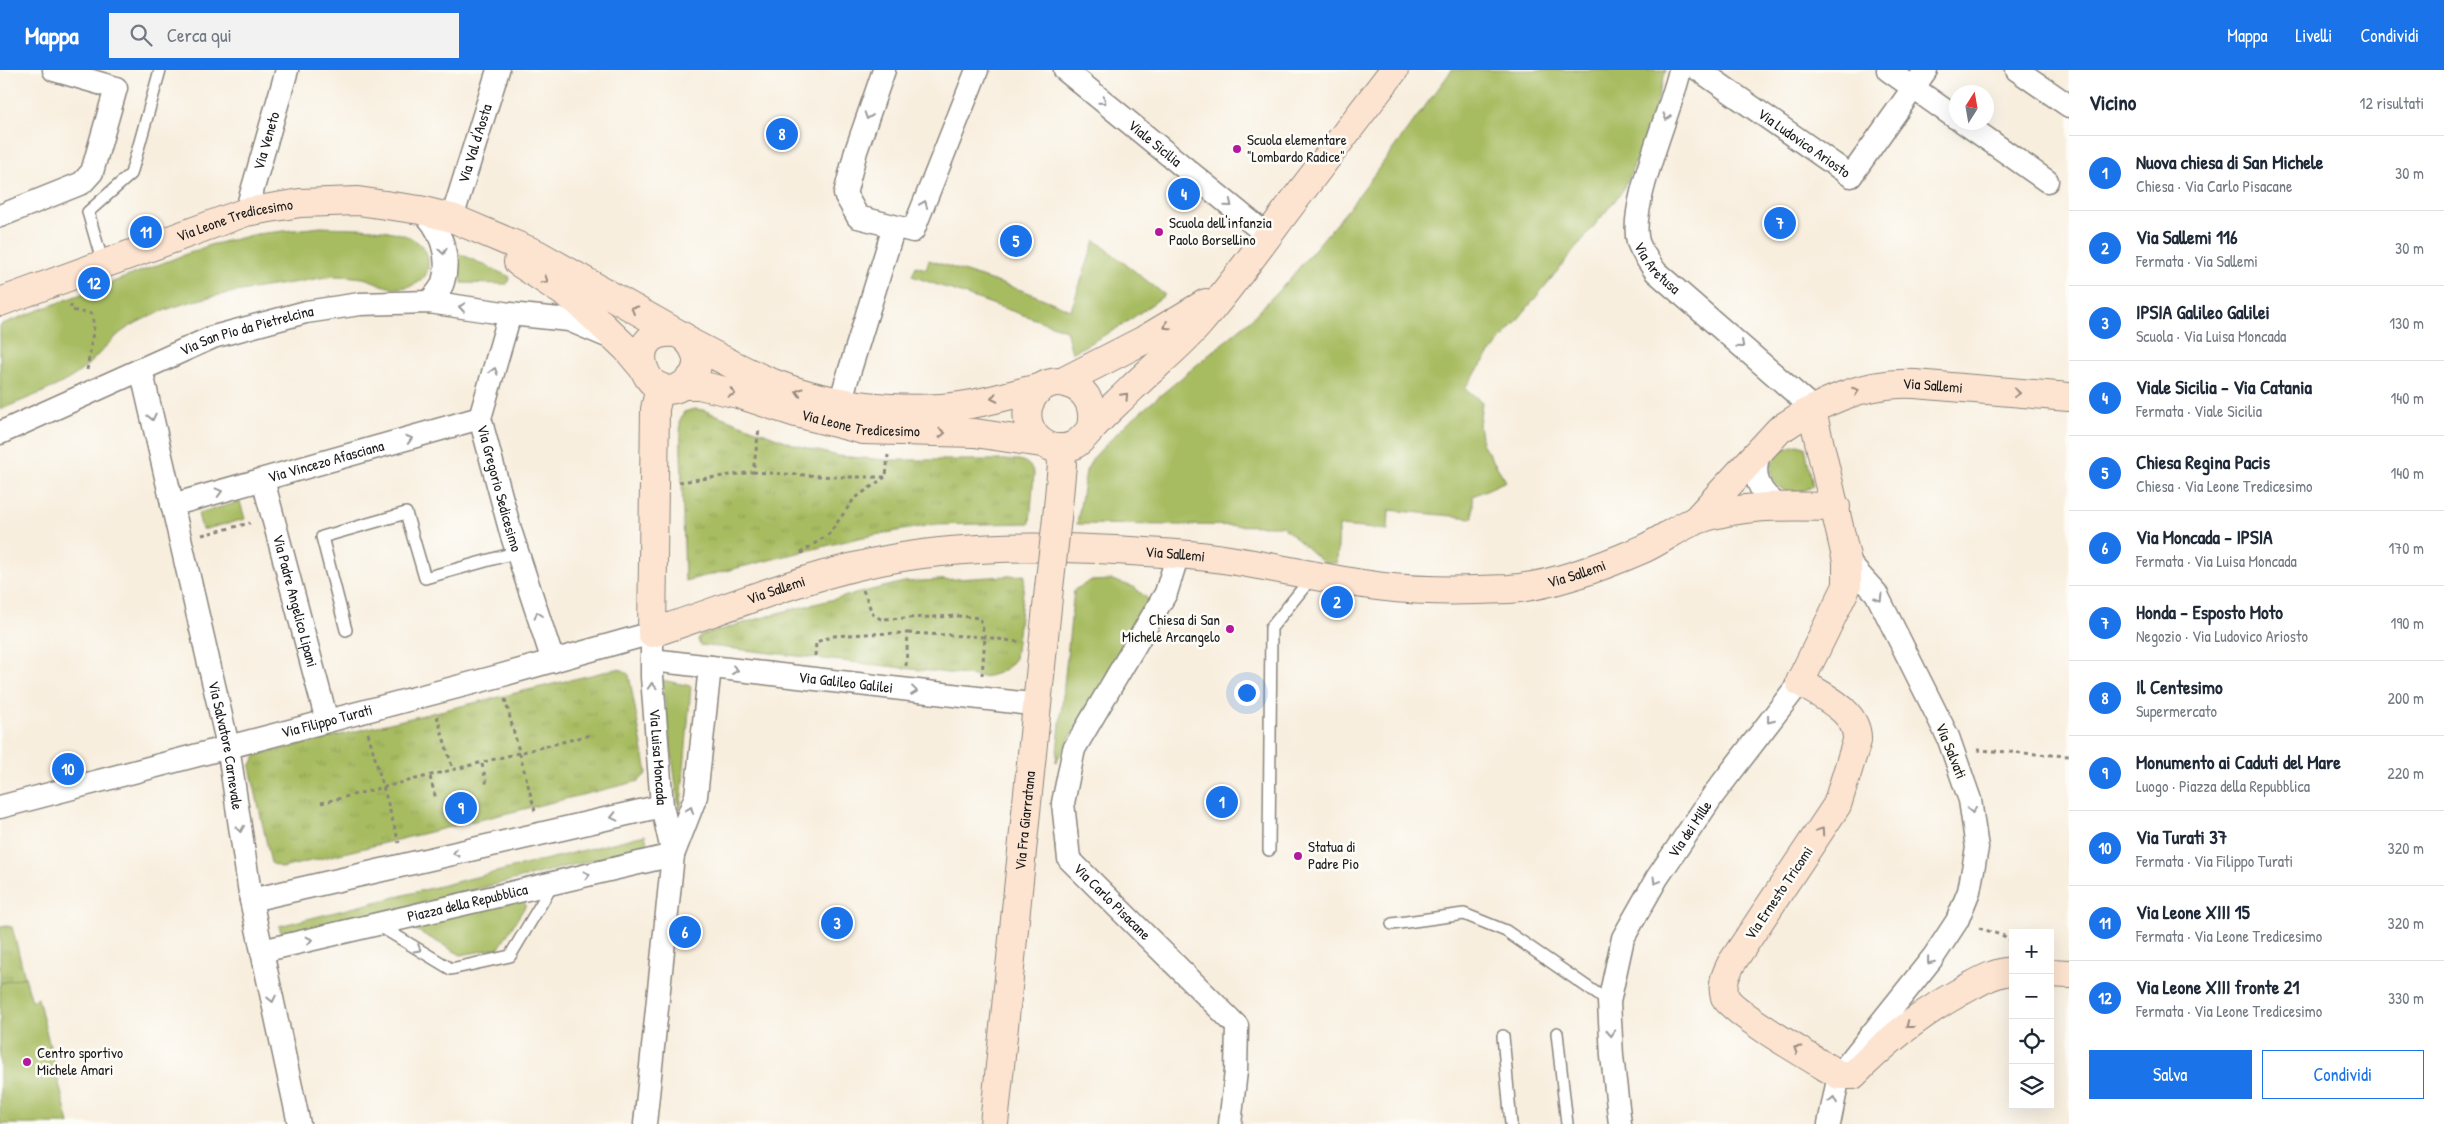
<!DOCTYPE html>
<html lang="it">
<head>
<meta charset="utf-8">
<style>
  body { margin:0; font-family:"Patrick Hand",sans-serif; background:#f2f2f3; color:#1f2937 }
  .controls { position:absolute; right:15px; bottom:15px; display:grid; overflow:hidden; border-radius:0px; box-shadow:0 5px 20px #0002 }
  .controls button { width:45px; height:45px; display:grid; place-items:center; padding:0; border:0; border-bottom:1px solid #e0e1e3; background:#fff; color:#1f2937; font:25px sans-serif }
  .compass { position:absolute; left:1949px; top:15px; width:45px; height:45px; border-radius:50%; background:#fff; box-shadow:0 5px 20px #0002; rotate:11deg }
  .you { position:absolute; left:1246px; top:622px; width:18px; height:18px; margin:-12px; border:4px solid #fff; border-radius:50%; background:#1a73e8; box-shadow:0 0 0 8px #1a73e833 }
  .badge { display:grid; place-items:center; width:32px; height:32px; border-radius:50%; background:#1a73e8; color:#fff; font-size:16px; font-weight:700 }
  .pin { position:absolute; translate:-50% -50%; border:2px solid #fff; box-shadow:0 1px 5px #0006 }
  .list { margin:0; padding:0; list-style:none }
  h2 { display:flex; justify-content:space-between; align-items:center; height:65px; margin:0; padding:0 20px; font-size:21px }
  h2 small { font-size:16px; font-weight:400; color:#747a83 }
  .list li { display:grid; grid-template-columns:32px 1fr auto; gap:15px; align-items:center; box-sizing:border-box; height:75px; padding:0 20px; border-top:1px solid #e0e1e3 }
  .list b { display:block; font-size:19px; white-space:nowrap }
  .list p { margin:0; font-size:16px; white-space:nowrap; color:#747a83 }
  .list em { font-size:16px; font-style:normal; color:#747a83 }
  .actions { display:flex; gap:10px; padding:15px 20px }
  .actions a { flex:1; padding:11px 0; border:1px solid #1a73e8; border-radius:0px; text-align:center; font-size:18px; color:#1a73e8 }
  .actions .main { background:#1a73e8; color:#fff }
  .icon { flex:none; width:28px; height:28px; fill:none; stroke:currentColor; stroke-width:2; stroke-linecap:round; stroke-linejoin:round }
  .map { position:relative; flex:none; width:2069px; height:1054px; overflow:hidden }
  header { display:flex; align-items:center; gap:30px; box-sizing:border-box; height:70px; padding:0 25px; background:#1a73e8; color:#fff }
  header strong { font-size:24px }
  nav { display:flex; gap:28px; margin-inline-start:auto; font-size:18px }
  .search { width:350px; height:45px; background:#f2f2f3; display:flex; align-items:center; gap:12px; box-sizing:border-box; padding:0 18px; border-radius:0px; color:#747a83; font-size:19px }
  main { display:flex }
  aside { flex:1; background:#fff }
  .map>svg:first-child { display:block }
</style>
</head>
<body>
<header>
<strong>Mappa</strong>
<div class="search"><svg class="icon" aria-label="search" viewBox="0 0 24 24"><circle cx="10" cy="10" r="6"/><path d="M15 15l6 6"/></svg>Cerca qui</div>
<nav><a>Mappa</a><a>Livelli</a><a>Condividi</a></nav>
</header>
<main>
<div class="map">
<svg width="2069" height="1054" viewBox="0 0 2069 1054">
  <defs>
    <pattern id="park-tufts" width="24" height="20" patternUnits="userSpaceOnUse" patternTransform="scale(1.25)"><rect width="24" height="20" fill="#a7bc61"/><path d="M3 7l-1-3M5 7V3M7 7l1-3M15 17l-1-3M17 17v-4M19 17l1-3" fill="none" stroke="#8fa154"/></pattern>
  </defs>
  <rect width="100%" height="100%" fill="#fdfcf7"/>
  <filter id="ink" filterUnits="userSpaceOnUse"><feTurbulence type="fractalNoise" baseFrequency=".02" numOctaves="2"/><feDisplacementMap in="SourceGraphic" scale="10" xChannelSelector="R" yChannelSelector="G"/><feConvolveMatrix kernelMatrix="1 2 1 2 8 2 1 2 1" color-interpolation-filters="sRGB"/></filter>
  <filter id="wash" filterUnits="userSpaceOnUse"><feTurbulence type="fractalNoise" baseFrequency=".0096" numOctaves="4" result="noise"/><feDisplacementMap in="SourceGraphic" scale="20" xChannelSelector="R" yChannelSelector="G"/><feGaussianBlur stdDeviation="1.12" result="paint"/><feColorMatrix in="noise" values="0 0 0 0 0 0 0 0 0 0 0 0 0 0 0 0 0 1.4 0 .05"/><feComposite in="paint" operator="in"/></filter>
  <g filter="url(#wash)">
    <rect width="100%" height="100%" fill="#f8eede"/>
    <!-- grass -->
    <g fill="#a7bc61" stroke="#626c3e">
      <path d="M1452,0H1666C1654,43 1642,83 1621,123L1484,291L1465,318L1482,332L1479,355L1482,373L1506,411L1473,426V448L1389,440L1388,460L1339,456L1337,493H1324L1282,456L1077,454L1086,401L1093,388L1126,354L1247,253L1287,212L1349,138Z"/>
      <path d="M321,157C351,159 434,152 428,198C425,216 403,220 388,217C380,215 372,210 363,208C355,207 345,206 337,206C320,207 302,212 285,214C232,222 175,230 129,257C107,270 94,294 72,307C50,321 24,329 0,340V255L210,175L257,164Z"/>
      <path d="M1095,170L1165,225L1121,256L1072,283L1066,260L912,206L916,196L926,199L929,190L1027,222L1071,240Z"/>
      <path d="M456,182L510,207L507,214L462,213Z"/>
      <path d="M1797,375L1805,377L1813,416C1773,441 1751,383 1797,375Z"/>
      <path d="M240,432L245,449L202,460L198,443Z"/>
      <path d="M1112,510L1134,517L1150,531L1056,692L1074,520L1090,511Z"/>
      <path d="M662,610L691,616L680,747Z"/>
      <path d="M645,765L648,776L283,868L279,856Z"/>
      <path d="M523,830L526,835L499,878L461,885L414,859L415,855Z"/>
      <path d="M25,907L32,931L38,928L69,1054H0V913Z"/>
    </g>
    <!-- park -->
    <g fill="url(#park-tufts)" stroke="#626c3e">
      <path d="M694,339L703,340L796,375L838,386L887,390H1019C1027,392 1031,396 1034,403L1030,453L931,455L858,468L685,511L680,350L684,342Z"/>
      <path d="M1025,505L1015,588C1006,601 999,604 983,607L700,575L698,570L699,567L706,564L782,542L904,512Z"/>
      <path d="M616,599L623,600L629,605L647,703L639,711L282,798L271,793L250,697L256,685Z"/>
      <path d="M7,856L12,857L25,907L0,913V857Z"/>
    </g>
  </g>
  <g filter="url(#ink)">
    <g fill="none" stroke-linecap="round" stroke-linejoin="round">
      <defs>
        <g id="lane">
          <path d="M103,194L88,142L131,104L160,0"/>
          <path d="M346,560L322,467L406,443L425,508L518,482"/>
          <path d="M1269,780L1271,558L1312,507"/>
          <path d="M1392,854L1464,844L1506,861L1609,932"/>
          <path d="M378,855L451,899L510,886L553,814"/>
          <path d="M1557,963L1567,1054"/>
          <path d="M1503,966L1511,1054"/>
        </g>
        <g id="street">
          <path d="M884,0L856,81L845,124L858,147L913,161L977,0"/>
          <path id="s1" d="M1065,0L1268,166"/>
          <path id="s2" d="M1680,0C1671,42 1628,135 1638,172C1642,183 1649,192 1656,202L1807,333L1812,341"/>
          <path id="s3" d="M1699,0L1851,106L1926,0"/>
          <path d="M1888,0L1956,48"/>
          <path d="M2017,0L2069,36"/>
          <path d="M1963,52L2047,111"/>
          <path d="M420,140C440,155 451,187 443,212C441,220 434,226 429,232"/>
          <path id="s4" d="M246,142L287,0"/>
          <path d="M0,146L82,113L92,102L116,18L54,0"/>
          <path id="s5" d="M452,148L498,0"/>
          <path id="s6" d="M510,244L480,348L511,463L553,591"/>
          <path id="s7" d="M141,299L228,676L251,830L299,1054"/>
          <path d="M840,332L894,157"/>
          <path id="s8" d="M0,363L213,267L306,242L360,234L429,232L510,244L569,250L607,266"/>
          <path d="M1760,381C1751,405 1758,423 1780,436"/>
          <path id="s9" d="M263,410L327,651"/>
          <path id="s10" d="M172,435L480,348"/>
          <path id="s11" d="M1178,484L1166,523L1074,679L1063,733L1069,789L1237,956L1236,1001L1230,1054"/>
          <path id="s12" d="M652,590L1039,635"/>
          <path id="s13" d="M0,737L499,606L652,563V607L662,736L673,785L645,1054"/>
          <path d="M673,785L696,726L710,597"/>
          <path d="M251,830L662,736"/>
          <path id="s14" d="M262,881L673,785"/>
          <path id="s15" d="M1620,1054L1612,986L1609,932L1623,868L1657,808L1714,724L1800,612"/>
          <path d="M1829,1054L1839,1005L1934,886L1957,851L1969,821L1977,778L1970,730L1948,667L1876,523L1847,491"/>
        </g>
        <g id="secondary">
          <path d="M518,192L577,231L627,279L642,297"/>
          <path id="s16" d="M0,232L246,142L300,133L358,131L420,140L452,148L537,184L684,267C697,278 703,297 689,310C649,349 614,257 676,263"/>
          <path d="M691,273C718,287 745,302 773,313C825,334 886,341 941,338C975,336 1009,325 1042,317"/>
          <path d="M1062,312L1144,270L1206,233"/>
          <path id="s17" d="M684,315H699L738,324L796,343L863,360L975,363L1042,373"/>
          <path id="s18" d="M660,317L655,339L652,563C728,538 812,503 891,489C985,472 1082,477 1176,484C1240,488 1300,505 1363,514C1411,522 1461,521 1509,519C1552,516 1604,496 1643,479C1661,471 1678,457 1697,450C1742,434 1788,436 1836,437"/>
          <path d="M1812,341L1847,491V516L1800,612C1822,626 1859,641 1857,671L1837,735L1731,894C1726,904 1721,915 1725,927C1733,943 1818,992 1839,1005H1853C1885,972 1919,945 1960,922C1977,913 1993,902 2013,901"/>
          <path d="M1090,360C1104,316 1047,293 1030,332C1027,338 1027,345 1028,351C1032,371 1054,385 1074,375C1081,371 1085,366 1090,360C1102,346 1117,333 1130,320C1152,298 1178,278 1198,255C1232,216 1262,173 1293,132C1327,88 1360,44 1394,0"/>
          <path d="M1057,448L1062,394L1060,378"/>
          <path id="s19" d="M1695,451L1779,360C1820,332 1865,311 1915,314L2069,327"/>
          <path d="M2050,903L2069,904"/>
          <path id="s20" d="M994,1054L1049,518"/>
        </g>
      </defs>
      <!-- lane casing -->
      <use href="#lane" stroke="#8a857d" stroke-width="14"/>
      <!-- street casing -->
      <use href="#street" stroke="#8a857d" stroke-width="25"/>
      <!-- secondary casing -->
      <use href="#secondary" stroke="#8a857d" stroke-width="30"/>
      <!-- path -->
      <g stroke="#8a857d" stroke-width="3" stroke-dasharray="4 4" stroke-linecap="butt">
        <path d="M71,234V240L92,244L94,256L87,300"/>
        <path d="M753,402L837,407H886L888,385"/>
        <path d="M679,412L753,402L759,359"/>
        <path d="M202,465L250,453"/>
        <path d="M802,484V482L829,464L854,429L885,407"/>
        <path d="M863,520L873,545L881,549L959,546L980,548L985,567L1019,572"/>
        <path d="M908,563L985,567L982,605"/>
        <path d="M815,586L816,572L834,566L864,564L908,563L906,596"/>
        <path d="M505,629L535,741"/>
        <path d="M437,646L453,700"/>
        <path d="M368,663L399,773"/>
        <path d="M1977,680L2069,686"/>
        <path d="M482,694L487,716"/>
        <path d="M430,707L436,729"/>
        <path d="M321,733L590,665"/>
        <path d="M1979,858L2004,866L2013,873"/>
      </g>
      <!-- lane -->
      <use href="#lane" stroke="#fff" stroke-width="11"/>
      <!-- street -->
      <use href="#street" stroke="#fff" stroke-width="22"/>
      <!-- secondary -->
      <use href="#secondary" stroke="#fde4d0" stroke-width="28"/>
      <defs>
        <path id="secondary-bridge" d="M1049,518L1057,448"/>
      </defs>
      <!-- secondary-bridge casing -->
      <use href="#secondary-bridge" stroke="#8a857d" stroke-width="30" stroke-linecap="butt"/>
      <!-- secondary-bridge -->
      <use href="#secondary-bridge" stroke="#fde4d0" stroke-width="28"/>
    </g>
    <!-- one-way arrows -->
    <defs><path id="oneway-chevron" d="M-2-3.5L2.5 0L-2 3.5" fill="none" stroke-width="1.6" stroke-linecap="round" stroke-linejoin="round" transform="scale(1.25)"/></defs>
    <g stroke="#999">
      <use href="#oneway-chevron" transform="translate(1103 31) rotate(39)"/>
      <use href="#oneway-chevron" transform="translate(868 46) rotate(109)"/>
      <use href="#oneway-chevron" transform="translate(1667 47) rotate(107)"/>
      <use href="#oneway-chevron" transform="translate(924 134) rotate(-68)"/>
      <use href="#oneway-chevron" transform="translate(1229 134) rotate(39)"/>
      <use href="#oneway-chevron" transform="translate(443 181) rotate(81)"/>
      <use href="#oneway-chevron" transform="translate(462 237) rotate(-171)"/>
      <use href="#oneway-chevron" transform="translate(1741 275) rotate(41)"/>
      <use href="#oneway-chevron" transform="translate(494 301) rotate(-74)"/>
      <use href="#oneway-chevron" transform="translate(152 347) rotate(77)"/>
      <use href="#oneway-chevron" transform="translate(409 369) rotate(-16)"/>
      <use href="#oneway-chevron" transform="translate(219 422) rotate(-15)"/>
      <use href="#oneway-chevron" transform="translate(1879 528) rotate(59)"/>
      <use href="#oneway-chevron" transform="translate(538 545) rotate(-108)"/>
      <use href="#oneway-chevron" transform="translate(735 600) rotate(7)"/>
      <use href="#oneway-chevron" transform="translate(652 616) rotate(-94)"/>
      <use href="#oneway-chevron" transform="translate(914 621) rotate(7)"/>
      <use href="#oneway-chevron" transform="translate(1770 650) rotate(128)"/>
      <use href="#oneway-chevron" transform="translate(690 740) rotate(-69)"/>
      <use href="#oneway-chevron" transform="translate(1972 740) rotate(82)"/>
      <use href="#oneway-chevron" transform="translate(614 747) rotate(167)"/>
      <use href="#oneway-chevron" transform="translate(240 759) rotate(82)"/>
      <use href="#oneway-chevron" transform="translate(456 783) rotate(167)"/>
      <use href="#oneway-chevron" transform="translate(587 805) rotate(-13)"/>
      <use href="#oneway-chevron" transform="translate(1656 811) rotate(121)"/>
      <use href="#oneway-chevron" transform="translate(309 870) rotate(-13)"/>
      <use href="#oneway-chevron" transform="translate(418 879) rotate(31)"/>
      <use href="#oneway-chevron" transform="translate(1930 891) rotate(129)"/>
      <use href="#oneway-chevron" transform="translate(272 929) rotate(78)"/>
      <use href="#oneway-chevron" transform="translate(1611 963) rotate(87)"/>
      <use href="#oneway-chevron" transform="translate(1833 1030) rotate(-79)"/>
    </g>
    <g stroke="#988a7f">
      <use href="#oneway-chevron" transform="translate(545 210) rotate(33)"/>
      <use href="#oneway-chevron" transform="translate(634 239) rotate(-150)"/>
      <use href="#oneway-chevron" transform="translate(1167 256) rotate(148)"/>
      <use href="#oneway-chevron" transform="translate(1856 321) rotate(-21)"/>
      <use href="#oneway-chevron" transform="translate(799 322) rotate(-164)"/>
      <use href="#oneway-chevron" transform="translate(732 323) rotate(14)"/>
      <use href="#oneway-chevron" transform="translate(2017 323) rotate(5)"/>
      <use href="#oneway-chevron" transform="translate(1125 326) rotate(-47)"/>
      <use href="#oneway-chevron" transform="translate(994 328) rotate(168)"/>
      <use href="#oneway-chevron" transform="translate(942 363)"/>
      <use href="#oneway-chevron" transform="translate(1821 761) rotate(-56)"/>
      <use href="#oneway-chevron" transform="translate(1909 955) rotate(142)"/>
      <use href="#oneway-chevron" transform="translate(1797 979) rotate(-148)"/>
    </g>
  </g>
  <!-- markers -->
  <g fill="#b5179e" stroke="#fdfcf7" stroke-width="2">
    <circle cx="1237" cy="79" r="5"/>
    <circle cx="1159" cy="162" r="5"/>
    <circle cx="1230" cy="559" r="5"/>
    <circle cx="1298" cy="786" r="5"/>
    <circle cx="27" cy="992" r="5"/>
  </g>
  <g text-anchor="middle" stroke-width="5" stroke-linejoin="round" paint-order="stroke">
    <!-- poi labels -->
    <g font-size="15" fill="#1c1c1c" stroke="#fdfcf7" text-anchor="start">
      <text x="1247" y="75">Scuola elementare<tspan x="1247" dy="17">"Lombardo Radice"</tspan></text>
      <text x="1169" y="158">Scuola dell'infanzia<tspan x="1169" dy="17">Paolo Borsellino</tspan></text>
      <text x="1220" y="555" text-anchor="end">Chiesa di San<tspan x="1220" dy="17">Michele Arcangelo</tspan></text>
      <text x="1308" y="782">Statua di<tspan x="1308" dy="17">Padre Pio</tspan></text>
      <text x="37" y="988">Centro sportivo<tspan x="37" dy="17">Michele Amari</tspan></text>
    </g>
    <!-- street labels -->
    <g font-size="15" fill="#1c1c1c" stroke="#fdfcf7">
      <text dy="5" stroke="none"><textPath href="#s3" startOffset="128">Via Ludovico Ariosto</textPath></text>
      <text dy="5" stroke="none"><textPath href="#s4" startOffset="74">Via Veneto</textPath></text>
      <text dy="5" stroke="none"><textPath href="#s1" startOffset="116">Viale Sicilia</textPath></text>
      <text dy="5" stroke="none"><textPath href="#s5" startOffset="78">Via Val d'Aosta</textPath></text>
      <text dy="5" stroke="none"><textPath href="#s16" startOffset="249">Via Leone Tredicesimo</textPath></text>
      <text dy="5" stroke="none"><textPath href="#s2" startOffset="211">Via Aretusa</textPath></text>
      <text dy="5" stroke="none"><textPath href="#s8" startOffset="268">Via San Pio da Pietrelcina</textPath></text>
      <text dy="5" stroke="none"><textPath href="#s19" startOffset="288">Via Sallemi</textPath></text>
      <text dy="5" stroke="none"><textPath href="#s17" startOffset="182">Via Leone Tredicesimo</textPath></text>
      <text dy="5" stroke="none"><textPath href="#s10" startOffset="160">Via Vincezo Afasciana</textPath></text>
      <text dy="5" stroke="none"><textPath href="#s6" startOffset="181">Via Gregorio Sedicesimo</textPath></text>
      <text dy="5" stroke="none"><textPath href="#s18" startOffset="782">Via Sallemi</textPath></text>
      <text dy="5" stroke="none"><textPath href="#s18" startOffset="1188">Via Sallemi</textPath></text>
      <text dy="5" stroke="none"><textPath href="#s18" startOffset="378">Via Sallemi</textPath></text>
      <text dy="5" stroke="none"><textPath href="#s9" startOffset="125">Via Padre Angelico Lipani</textPath></text>
      <text dy="5" stroke="none"><textPath href="#s12" startOffset="195">Via Galileo Galilei</textPath></text>
      <text dy="5" stroke="none"><textPath href="#s13" startOffset="338">Via Filippo Turati</textPath></text>
      <text dy="5" stroke="none"><textPath href="#s7" startOffset="386">Via Salvatore Carnevale</textPath></text>
      <text transform="translate(1951 681) rotate(68)" y="5">Via Salvati</text>
      <text dy="5" stroke="none"><textPath href="#s13" startOffset="799">Via Luisa Moncada</textPath></text>
      <text dy="5" stroke="none"><textPath href="#s20" startOffset="305">Via Fra Giarratana</textPath></text>
      <text dy="5" stroke="none"><textPath href="#s15" startOffset="316">Via dei Mille</textPath></text>
      <text transform="translate(1779 823) rotate(-56)" y="5">Via Ernesto Tricomi</text>
      <text dy="5" stroke="none"><textPath href="#s11" startOffset="394">Via Carlo Pisacane</textPath></text>
      <text dy="5" stroke="none"><textPath href="#s14" startOffset="211">Piazza della Repubblica</textPath></text>
    </g>
  </g>
</svg>
<div class="controls">
<button>+</button>
<button>−</button>
<button><svg class="icon" aria-label="locate" viewBox="0 0 24 24"><circle cx="12" cy="12" r="6"/><path d="M12 2v4M12 18v4M2 12h4M18 12h4"/></svg></button>
<button><svg class="icon" aria-label="layers" viewBox="0 0 24 24"><path d="M12 4l9 5-9 5-9-5zM3 14l9 5 9-5"/></svg></button>
</div>
<svg class="compass" viewBox="-18 -18 36 36"><path d="M0-13l5 13h-10z" fill="#e53935"/><path d="M0 13l5-13h-10z" fill="#747a83"/></svg>
<div class="you"></div>
<div class="pin badge" style="left:1222px;top:732px">1</div>
<div class="pin badge" style="left:1337px;top:532px">2</div>
<div class="pin badge" style="left:837px;top:853px">3</div>
<div class="pin badge" style="left:1184px;top:124px">4</div>
<div class="pin badge" style="left:1016px;top:171px">5</div>
<div class="pin badge" style="left:685px;top:862px">6</div>
<div class="pin badge" style="left:1780px;top:153px">7</div>
<div class="pin badge" style="left:782px;top:64px">8</div>
<div class="pin badge" style="left:461px;top:738px">9</div>
<div class="pin badge" style="left:68px;top:699px">10</div>
<div class="pin badge" style="left:146px;top:162px">11</div>
<div class="pin badge" style="left:94px;top:213px">12</div>
</div>
<aside>
<h2>Vicino<small>12 risultati</small></h2>
<ul class="list">
<li><span class="badge">1</span><div><b>Nuova chiesa di San Michele</b><p>Chiesa · Via Carlo Pisacane</p></div><em>30 m</em></li>
<li><span class="badge">2</span><div><b>Via Sallemi 116</b><p>Fermata · Via Sallemi</p></div><em>30 m</em></li>
<li><span class="badge">3</span><div><b>IPSIA Galileo Galilei</b><p>Scuola · Via Luisa Moncada</p></div><em>130 m</em></li>
<li><span class="badge">4</span><div><b>Viale Sicilia - Via Catania</b><p>Fermata · Viale Sicilia</p></div><em>140 m</em></li>
<li><span class="badge">5</span><div><b>Chiesa Regina Pacis</b><p>Chiesa · Via Leone Tredicesimo</p></div><em>140 m</em></li>
<li><span class="badge">6</span><div><b>Via Moncada - IPSIA</b><p>Fermata · Via Luisa Moncada</p></div><em>170 m</em></li>
<li><span class="badge">7</span><div><b>Honda - Esposto Moto</b><p>Negozio · Via Ludovico Ariosto</p></div><em>190 m</em></li>
<li><span class="badge">8</span><div><b>Il Centesimo</b><p>Supermercato</p></div><em>200 m</em></li>
<li><span class="badge">9</span><div><b>Monumento ai Caduti del Mare</b><p>Luogo · Piazza della Repubblica</p></div><em>220 m</em></li>
<li><span class="badge">10</span><div><b>Via Turati 37</b><p>Fermata · Via Filippo Turati</p></div><em>320 m</em></li>
<li><span class="badge">11</span><div><b>Via Leone XIII 15</b><p>Fermata · Via Leone Tredicesimo</p></div><em>320 m</em></li>
<li><span class="badge">12</span><div><b>Via Leone XIII fronte 21</b><p>Fermata · Via Leone Tredicesimo</p></div><em>330 m</em></li>
</ul>
<div class="actions"><a class="main">Salva</a><a>Condividi</a></div>
</aside>
</main>
</body>
</html>
